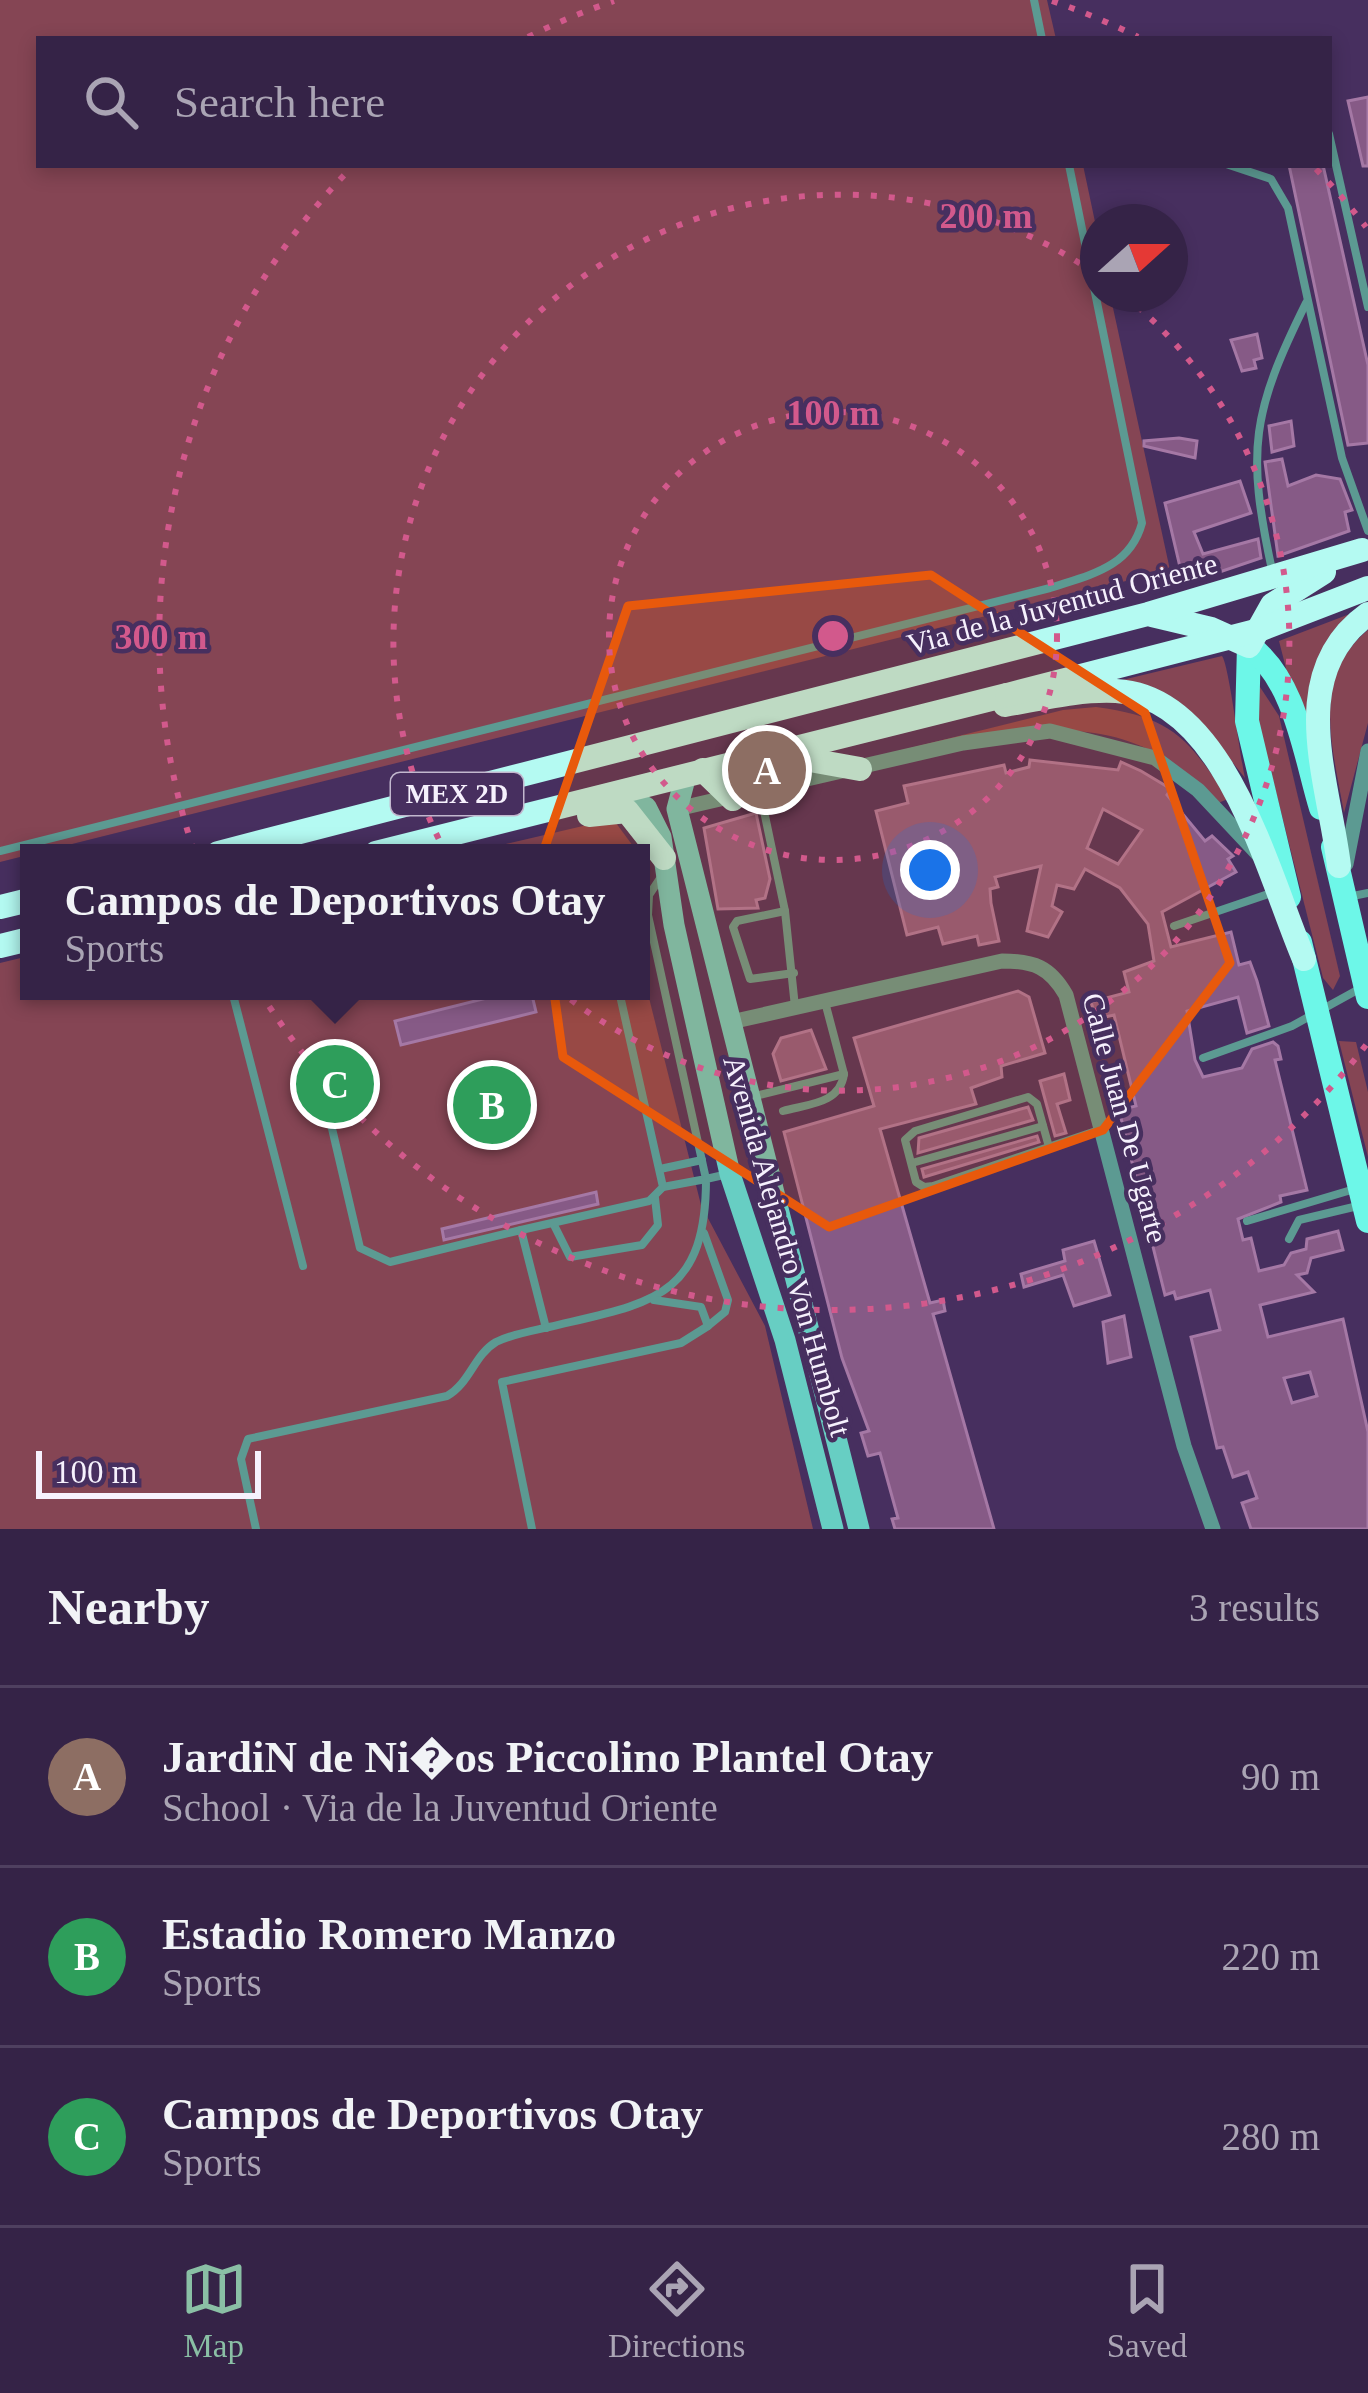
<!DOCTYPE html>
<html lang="en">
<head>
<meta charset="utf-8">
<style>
  body { margin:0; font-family:Georgia,serif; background:#402f52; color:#f1f3f6 }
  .compass { position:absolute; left:1080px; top:204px; width:108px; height:108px; border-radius:50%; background:#352347; box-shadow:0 6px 18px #0003; rotate:69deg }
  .scale { position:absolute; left:36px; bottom:30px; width:225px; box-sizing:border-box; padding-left:12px; border:6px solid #f6f1fd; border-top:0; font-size:33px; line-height:42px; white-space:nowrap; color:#f6f1fd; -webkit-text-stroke:9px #472f5f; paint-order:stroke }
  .you { position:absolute; left:930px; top:870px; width:42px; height:42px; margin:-30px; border:9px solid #fff; border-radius:50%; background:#1a73e8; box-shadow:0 0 0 18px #1a73e833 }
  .badge { display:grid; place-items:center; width:78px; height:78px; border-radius:50%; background:#8abfa5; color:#fff; font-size:39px; font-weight:700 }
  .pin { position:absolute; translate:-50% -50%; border:6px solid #fff; box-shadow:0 3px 12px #0006 }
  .popup { position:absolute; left:20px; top:844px; width:630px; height:156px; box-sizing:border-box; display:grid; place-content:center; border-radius:0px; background:#352347; filter:drop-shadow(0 3px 9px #0005); font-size:39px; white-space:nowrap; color:#aaa4b4 }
  .popup b { font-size:45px; color:#f1f3f6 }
  .popup::after { content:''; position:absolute; left:50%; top:100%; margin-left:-24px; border:24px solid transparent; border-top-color:#352347 }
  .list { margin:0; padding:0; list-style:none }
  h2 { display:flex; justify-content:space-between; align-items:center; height:156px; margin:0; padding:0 48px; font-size:51px }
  h2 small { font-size:39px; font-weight:400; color:#aaa4b4 }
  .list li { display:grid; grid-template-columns:78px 1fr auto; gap:36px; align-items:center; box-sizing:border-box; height:180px; padding:0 48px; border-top:3px solid #4f4060 }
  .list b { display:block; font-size:45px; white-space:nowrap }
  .list p { margin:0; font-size:39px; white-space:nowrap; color:#aaa4b4 }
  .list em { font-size:39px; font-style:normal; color:#aaa4b4 }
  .icon { flex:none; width:66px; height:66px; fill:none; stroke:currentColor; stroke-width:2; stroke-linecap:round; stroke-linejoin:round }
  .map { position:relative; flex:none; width:1368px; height:1529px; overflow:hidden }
  .search { position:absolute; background:#352347; box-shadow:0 6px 18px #0003; left:36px; right:36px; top:36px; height:132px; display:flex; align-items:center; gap:30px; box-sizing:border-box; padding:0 42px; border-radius:0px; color:#aaa4b4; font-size:45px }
  .sheet { height:696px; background:#352347 }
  nav { display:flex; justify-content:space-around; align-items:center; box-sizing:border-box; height:168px; border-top:3px solid #4f4060; background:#352347; font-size:33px; color:#aaa4b4 }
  nav a { display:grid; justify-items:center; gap:6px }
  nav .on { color:#8abfa5 }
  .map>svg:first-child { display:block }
</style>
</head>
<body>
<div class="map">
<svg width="1368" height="1529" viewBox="0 0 1368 1529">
  <rect width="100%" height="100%" fill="#472f5f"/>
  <!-- green -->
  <g fill="#854554">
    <path d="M0,0H1047L1056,39H39V165H1083L1098,236V294H1110L1170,570L0,862Z"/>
    <path d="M1368,607C1330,641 1310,663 1307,715L1290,684L1279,641Z"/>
    <path d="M1368,630V723L1344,813C1333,749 1310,677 1368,630Z"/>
    <path d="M1222,656C1229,665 1240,756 1245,778L1201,723L1093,687Z"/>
    <path d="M1256,681L1279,716L1340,976L1333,990L1323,978L1258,721Z"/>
    <path d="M1096,707C1171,717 1188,737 1228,799L1218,803C1123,696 1013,733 890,753L1063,710Z"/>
    <path d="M613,819L633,846L632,853H467Z"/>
    <path d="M29,956V991H641V966L701,1205L765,1326L813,1529H0V963Z"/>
    <path d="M1339,1041L1356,1042L1368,1092V1157Z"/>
  </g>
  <!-- building -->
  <g fill="#865a86" stroke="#a578a5" stroke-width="3" fill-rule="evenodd">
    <path d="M1368,97V166H1363L1348,101Z"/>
    <path d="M1289,165H1323L1368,365V443L1348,445Z"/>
    <path d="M1257,334L1262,358L1254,360L1256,368L1242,371L1231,340Z"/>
    <path d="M1291,421L1294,446L1272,452L1269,426Z"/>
    <path d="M1179,438L1197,441L1195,458L1144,446V441Z"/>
    <path d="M1282,459L1288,486L1316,475L1340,479L1352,510L1345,512L1349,531L1278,556L1265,462Z"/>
    <path d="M1240,481L1251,513L1194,532L1203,554L1258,539L1261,558L1184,584L1165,503Z"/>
    <path d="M1030,760L1118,770L1121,762L1141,771L1171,789L1167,795L1205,841L1212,836L1233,856L1228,859L1236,872L1162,912L1171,947L1231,932L1239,965L1250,962L1257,981L1269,1026L1247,1033L1238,997L1187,1011L1195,1060L1203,1077L1242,1068L1252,1049L1273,1042L1278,1046L1281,1059L1275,1060L1307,1190L1280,1196L1281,1202L1238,1219L1243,1240L1251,1238L1259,1271L1284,1265L1291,1253L1306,1249L1307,1239L1338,1231L1343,1250L1311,1258L1307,1273L1297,1275L1314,1292L1260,1305L1268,1337L1343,1319L1368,1432V1529H1251L1242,1503L1257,1498L1248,1472L1233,1477L1223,1447L1217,1448L1191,1337L1220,1330L1210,1290L1176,1299L1174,1292L1165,1295L1119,1110L1136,1106L1114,1015L1096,1019L1091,1002L1129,992L1124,972L1154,961L1148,924L1120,888L1085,869L1074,889L1057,885L1052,906L1062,912L1048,937L1027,931L1041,866L995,877L998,887L990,889L991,903L999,941L979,945L977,936L943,944L938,927L907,935L876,811L908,803L904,786L1004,765L1006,773L1029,767ZM1103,809L1142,830L1118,864L1087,848ZM1310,1372L1317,1396L1292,1403L1284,1378Z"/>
    <path d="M756,813L770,879L765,898L756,900L758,908L718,909L704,828Z"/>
    <path d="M515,991H531L536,1012L401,1045L395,1021Z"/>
    <path d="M1018,991L1029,997L1045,1053L1001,1066L1002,1077L971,1088L976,1104L880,1129L930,1303L943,1300L945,1311L933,1314L994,1529H895L892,1519L898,1518L880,1453L868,1456L861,1433L869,1431L842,1358L784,1132L874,1106L854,1038Z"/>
    <path d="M811,1030L826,1069L781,1081L773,1054L781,1038Z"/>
    <path d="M1064,1074L1070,1100L1057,1104L1066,1133L1055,1136L1040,1081Z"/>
    <path d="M1028,1107L1033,1120L918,1153L919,1138Z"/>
    <path d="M1037,1136L1039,1142L924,1177L922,1169Z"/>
    <path d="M596,1192L598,1204L444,1240L442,1229Z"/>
    <path d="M1094,1241L1110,1295L1074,1306L1063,1275L1024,1287L1021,1274L1065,1261L1063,1250Z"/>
    <path d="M1124,1316L1131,1357L1108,1363L1103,1322Z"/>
  </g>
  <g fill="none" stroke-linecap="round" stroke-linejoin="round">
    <!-- service -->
    <g stroke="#5c9a92" stroke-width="8">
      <path d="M1034,0L1042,39"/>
      <path d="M1329,134L1368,307"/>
      <path d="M1229,165L1271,179L1288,208L1342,458L1368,531"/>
      <path d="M1272,570C1246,450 1252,412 1306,303"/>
      <path d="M760,792L785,911L795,1007"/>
      <path d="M0,851L1050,588C1089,575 1130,568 1142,523L1069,165"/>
      <path d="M661,877L649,895L648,915L706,1179L663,1187"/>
      <path d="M1348,897L1368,893"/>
      <path d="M785,911L737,921L733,927L750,979L794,973"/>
      <path d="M1174,926L1274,892"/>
      <path d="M232,991L303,1266"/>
      <path d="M1203,1058L1292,1026L1361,988"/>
      <path d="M319,1073L360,1248L390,1262L521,1230L546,1328"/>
      <path d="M751,1097L844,1074L825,1002"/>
      <path d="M783,1111C808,1104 840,1104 844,1074"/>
      <path d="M1049,1147L1037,1104L1028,1097L915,1131L905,1140L916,1182L924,1187L933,1186L1099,1130"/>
      <path d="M912,1163L1043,1126"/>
      <path d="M660,1169L702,1160"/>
      <path d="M1247,1221L1358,1188"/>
      <path d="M553,1223L570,1257L642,1245L658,1225L655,1198"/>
      <path d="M521,1230L649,1201L663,1187L619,991"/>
      <path d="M704,1233L728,1300L725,1312L708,1326"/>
      <path d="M1289,1239L1299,1220L1362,1205"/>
      <path d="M256,1529L241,1459L248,1439L447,1396C470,1383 474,1355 496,1342C512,1334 531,1331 549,1327C650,1303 706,1300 706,1179L728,1174"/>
      <path d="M532,1529L502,1382L681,1343L708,1326L701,1307L654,1300"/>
    </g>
    <!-- minor -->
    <g stroke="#5c9a92" stroke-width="15">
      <path d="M677,809L963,743L1050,731L1155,758L1198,790L1259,855"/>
      <path d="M1346,864L1368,751"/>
      <path d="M731,1022L1002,961C1034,961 1050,967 1066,995L1184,1446L1213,1529"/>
    </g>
    <!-- secondary -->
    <g stroke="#67cec3" stroke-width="21">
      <path d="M686,775L677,809L859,1529"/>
      <path d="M612,794L646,807L661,837L674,925L730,1174L785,1340L833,1529"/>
    </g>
    <!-- primary -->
    <g stroke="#6df7e8" stroke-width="24">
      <path d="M1249,646L1247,721L1289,897"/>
      <path d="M1249,646C1296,680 1305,756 1321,808"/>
      <path d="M1333,847L1368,997"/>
      <path d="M1300,942L1368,1221"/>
    </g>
    <!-- trunk -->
    <g stroke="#b4faf2" stroke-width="24">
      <path d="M1152,615L1211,629L1249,646L1272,605L1324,572"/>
      <path d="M1005,705C1040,699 1080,689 1116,691C1225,696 1268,875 1304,959"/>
      <path d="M782,755L860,769"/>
      <path d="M703,770L733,799"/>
      <path d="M589,815L627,811L664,858"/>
      <path d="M218,853L1148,614L1362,550"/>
      <path d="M376,853L1007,695"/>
      <path d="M1339,866C1329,781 1284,674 1368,614"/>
      <path d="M0,907L29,900"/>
      <path d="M0,946L29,939"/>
    </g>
    <!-- trunk-bridge -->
    <path stroke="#b4faf2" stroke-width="24" d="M1007,695L1259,630L1368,588"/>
  </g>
  <!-- marked area -->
  <path fill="#e8590c" fill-opacity="0.2" stroke="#e8590c" stroke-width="9" stroke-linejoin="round" d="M931,575L1145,713L1230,963L1103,1130L829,1227L563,1057L537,870L628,606Z"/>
  <!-- distance rings -->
  <g fill="none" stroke="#d2598c" stroke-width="6" stroke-dasharray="6 12">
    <circle cx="833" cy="636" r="224"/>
    <path d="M1124 295A448 448 0 1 1 1096 274"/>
    <path d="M1366 1045A672 672 0 1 1 350 169M528 37A672 672 0 0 1 614 1M1052 1A672 672 0 0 1 1138 37M1316 169A672 672 0 0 1 1366 227"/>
  </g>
  <g text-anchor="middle" stroke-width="9" stroke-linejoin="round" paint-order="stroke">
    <!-- shield labels -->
    <rect fill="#472f5f" stroke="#c2b7ce" stroke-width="3" x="391" y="773" width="132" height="42" rx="9"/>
    <g font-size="27" font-weight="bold" fill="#f6f1fd">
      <text x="457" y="803">MEX 2D</text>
    </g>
    <!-- street labels -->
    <g font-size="30" fill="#f6f1fd" stroke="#472f5f">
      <text transform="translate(1062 604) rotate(-15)" y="10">Via de la Juventud Oriente</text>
      <text transform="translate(1125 1118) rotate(75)" y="10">Calle Juan De Ugarte</text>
      <text transform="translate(787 1246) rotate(74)" y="10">Avenida Alejandro Von Humbolt</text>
    </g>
  </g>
  <circle cx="833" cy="636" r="18" fill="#d2598c" stroke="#472f5f" stroke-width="6"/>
  <g font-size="36" text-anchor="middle" font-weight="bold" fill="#d2598c" stroke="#472f5f" stroke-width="9" stroke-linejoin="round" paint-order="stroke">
    <text x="986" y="228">200 m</text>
    <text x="833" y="425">100 m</text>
    <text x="161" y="649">300 m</text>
  </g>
</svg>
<svg class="compass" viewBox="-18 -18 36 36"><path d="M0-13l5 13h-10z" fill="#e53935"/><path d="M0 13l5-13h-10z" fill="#aaa4b4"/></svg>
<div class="scale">100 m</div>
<div class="you"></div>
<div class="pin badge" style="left:767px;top:770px;background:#8d6e63">A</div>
<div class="pin badge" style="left:492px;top:1105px;background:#2e9e5b">B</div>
<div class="pin badge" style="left:335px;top:1084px;background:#2e9e5b">C</div>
<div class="popup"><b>Campos de Deportivos Otay</b>Sports</div>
<div class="search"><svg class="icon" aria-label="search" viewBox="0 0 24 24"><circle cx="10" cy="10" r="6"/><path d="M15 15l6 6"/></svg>Search here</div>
</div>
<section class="sheet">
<h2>Nearby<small>3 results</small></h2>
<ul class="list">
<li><span class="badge" style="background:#8d6e63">A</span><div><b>JardiN de Ni�os Piccolino Plantel Otay</b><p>School · Via de la Juventud Oriente</p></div><em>90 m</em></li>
<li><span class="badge" style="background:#2e9e5b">B</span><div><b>Estadio Romero Manzo</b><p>Sports</p></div><em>220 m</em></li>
<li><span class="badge" style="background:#2e9e5b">C</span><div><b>Campos de Deportivos Otay</b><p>Sports</p></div><em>280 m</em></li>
</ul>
</section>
<nav>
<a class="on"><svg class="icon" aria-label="map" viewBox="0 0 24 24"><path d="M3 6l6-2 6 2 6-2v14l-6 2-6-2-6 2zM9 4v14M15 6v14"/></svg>Map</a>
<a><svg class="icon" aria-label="directions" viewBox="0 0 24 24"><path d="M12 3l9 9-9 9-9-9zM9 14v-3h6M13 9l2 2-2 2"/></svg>Directions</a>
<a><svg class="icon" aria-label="saved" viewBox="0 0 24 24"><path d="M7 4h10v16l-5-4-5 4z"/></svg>Saved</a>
</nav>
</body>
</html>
